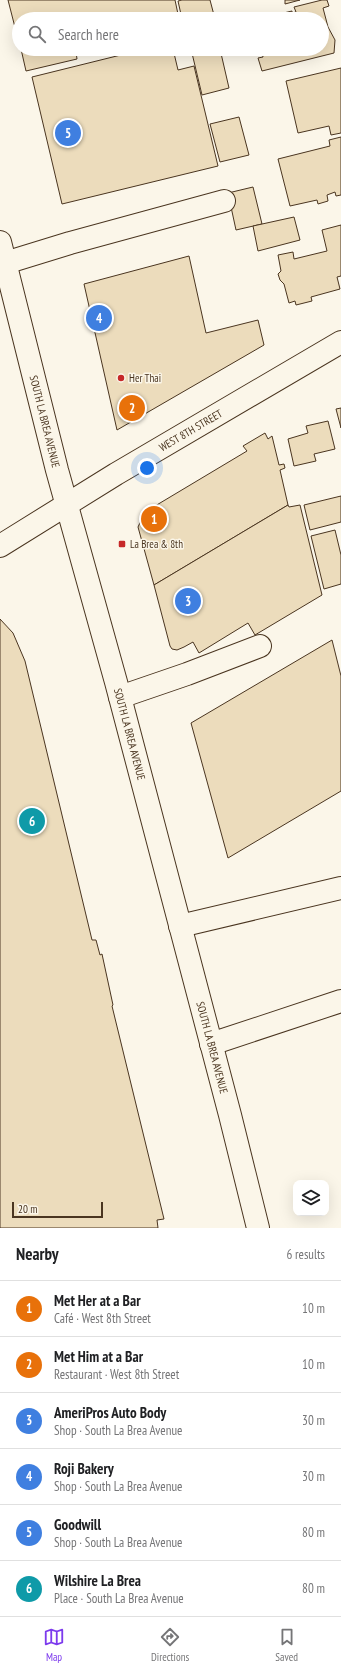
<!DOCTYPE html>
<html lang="en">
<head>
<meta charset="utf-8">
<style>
  body { margin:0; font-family:"PT Sans Narrow",sans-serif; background:#f6f6f6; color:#202124 }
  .controls { position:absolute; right:12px; bottom:12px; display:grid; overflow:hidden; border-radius:8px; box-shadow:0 4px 16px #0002 }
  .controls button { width:36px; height:36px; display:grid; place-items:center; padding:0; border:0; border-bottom:1px solid #e0e0e0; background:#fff; color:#202124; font:20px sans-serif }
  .scale { position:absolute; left:12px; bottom:10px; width:91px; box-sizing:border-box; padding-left:4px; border:2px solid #4a3520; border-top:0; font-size:11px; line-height:14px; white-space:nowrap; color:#4a3520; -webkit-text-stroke:3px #fbf6e9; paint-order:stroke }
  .you { position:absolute; left:147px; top:468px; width:14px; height:14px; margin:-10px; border:3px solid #fff; border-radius:50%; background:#1a73e8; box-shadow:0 0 0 6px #1a73e833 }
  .badge { display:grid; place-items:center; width:26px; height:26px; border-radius:50%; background:#7c3aed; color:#fff; font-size:13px; font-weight:700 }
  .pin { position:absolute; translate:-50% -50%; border:2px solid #fff; box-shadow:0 1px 4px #0006 }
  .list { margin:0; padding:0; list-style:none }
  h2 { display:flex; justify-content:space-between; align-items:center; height:52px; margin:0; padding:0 16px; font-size:17px }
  h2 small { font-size:13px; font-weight:400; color:#757577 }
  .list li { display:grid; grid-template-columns:26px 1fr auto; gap:12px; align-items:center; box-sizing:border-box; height:56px; padding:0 16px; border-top:1px solid #e0e0e0 }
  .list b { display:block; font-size:15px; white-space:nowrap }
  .list p { margin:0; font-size:13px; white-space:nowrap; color:#757577 }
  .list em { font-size:13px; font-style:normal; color:#757577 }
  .icon { flex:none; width:22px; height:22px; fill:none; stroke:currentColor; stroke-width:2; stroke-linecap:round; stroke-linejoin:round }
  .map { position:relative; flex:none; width:341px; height:1228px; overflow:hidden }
  .search { position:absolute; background:#fff; box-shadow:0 4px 16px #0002; left:12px; right:12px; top:12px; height:44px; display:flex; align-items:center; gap:10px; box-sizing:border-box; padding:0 14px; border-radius:22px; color:#757577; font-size:15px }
  .sheet { height:388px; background:#fff }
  nav { display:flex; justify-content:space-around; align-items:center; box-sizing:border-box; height:56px; border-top:1px solid #e0e0e0; background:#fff; font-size:11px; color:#757577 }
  nav a { display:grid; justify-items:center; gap:2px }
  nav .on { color:#7c3aed }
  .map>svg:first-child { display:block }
</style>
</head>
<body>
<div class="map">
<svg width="341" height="1228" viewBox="0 0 341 1228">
  <rect width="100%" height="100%" fill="#fbf6e9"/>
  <!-- building -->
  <g fill="#ecdcbc" stroke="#4a3520">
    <path d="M8,0H175L179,19H19V43Z"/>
    <path d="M182,0H210L215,19H182L178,1Z"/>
    <path d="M285,0H300L285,4Z"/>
    <path d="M322,0H327L329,6L323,8L328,27L335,40L334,53L262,71L258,58L263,57L262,51L254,53L253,49H322V19H258L292,11V13L296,12L294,7Z"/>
    <path d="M21,49H89L76,52L77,59L26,71Z"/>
    <path d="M145,49H173L178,70L194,66L218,166L62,204L32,77Z"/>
    <path d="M191,49H220L229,88L202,95Z"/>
    <path d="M341,68V133L331,135L329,126L298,133L286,81Z"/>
    <path d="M239,117L249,155L220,162L210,124Z"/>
    <path d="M341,137V195L336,196L335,192L327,195L328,201L318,204L317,200L290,206L278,159L330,146L329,140Z"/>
    <path d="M253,187L262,224L236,230L228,193Z"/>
    <path d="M294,217L300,240L258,251L253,226Z"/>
    <path d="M341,225V276L337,277L340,289L311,297L312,301L296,305L295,301L289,303L284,284L280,280L278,274L281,271L278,255L293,252L294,259L327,251L322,230Z"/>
    <path d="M189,256L206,333L258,320L264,345L117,430L84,284Z"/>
    <path d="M341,408V428L336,409Z"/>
    <path d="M328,421L335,449L314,454L316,461L294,466L288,439L308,433L306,426Z"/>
    <path d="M265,433L268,439L272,436L279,465L284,464L285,468L280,470L288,505L154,585L138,527L145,512L247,451L243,446Z"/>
    <path d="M341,496V522L310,530L304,505Z"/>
    <path d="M288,505L289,507L300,505L322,595L255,635L248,623L199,653L193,642L184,647L177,650L172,649L170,646L154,585Z"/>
    <path d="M335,530L341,555V584L324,589L311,536Z"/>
    <path d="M0,619L13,633L25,661L92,940H96L100,955L102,954L113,1005L112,1006L164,1219L157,1220L158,1228H0Z"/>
    <path d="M332,640L341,676V791L228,858L191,723Z"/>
  </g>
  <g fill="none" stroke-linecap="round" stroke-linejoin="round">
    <defs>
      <g id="minor">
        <path d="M5,263L70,243L224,201"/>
        <path id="s1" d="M0,546L116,474L341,342"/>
        <path d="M120,697L187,674L260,646"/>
        <path d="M180,926L341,888"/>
        <path d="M211,1044L341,1001"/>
      </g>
      <g id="major">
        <path id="s2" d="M0,242L57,470L116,682L230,1115L258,1228"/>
      </g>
    </defs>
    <!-- minor casing -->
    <use href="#minor" stroke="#4a3520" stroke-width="24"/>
    <!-- major casing -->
    <use href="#major" stroke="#4a3520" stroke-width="24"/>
    <!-- minor -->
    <use href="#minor" stroke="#fbf6e9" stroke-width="22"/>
    <!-- major -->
    <use href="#major" stroke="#fbf6e9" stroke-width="22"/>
  </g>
  <!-- markers -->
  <g fill="#c62828" stroke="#fbf6e9" stroke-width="1.5">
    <circle cx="121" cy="378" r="4"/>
    <rect x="118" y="540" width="8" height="8" rx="2"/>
  </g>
  <g text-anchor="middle" stroke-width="3" stroke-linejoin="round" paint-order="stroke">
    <!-- poi labels -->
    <g font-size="11" fill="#4a3520" stroke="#fbf6e9" text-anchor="start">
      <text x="129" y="382">Her Thai</text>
      <text x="130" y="548">La Brea &amp; 8th</text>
    </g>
    <!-- street labels -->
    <g font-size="11" fill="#4a3520" stroke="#fbf6e9">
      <text dy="4" stroke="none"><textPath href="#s2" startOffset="185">SOUTH LA BREA AVENUE</textPath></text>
      <text dy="4" stroke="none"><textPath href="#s1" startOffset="223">WEST 8TH STREET</textPath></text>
      <text dy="4" stroke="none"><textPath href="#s2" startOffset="509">SOUTH LA BREA AVENUE</textPath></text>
      <text dy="4" stroke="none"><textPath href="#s2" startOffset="833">SOUTH LA BREA AVENUE</textPath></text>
    </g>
  </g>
</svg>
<div class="controls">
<button><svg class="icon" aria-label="layers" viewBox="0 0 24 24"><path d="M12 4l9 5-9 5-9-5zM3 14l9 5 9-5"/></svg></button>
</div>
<div class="scale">20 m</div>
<div class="you"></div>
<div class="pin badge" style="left:154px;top:519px;background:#e8710a">1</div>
<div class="pin badge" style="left:132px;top:408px;background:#e8710a">2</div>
<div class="pin badge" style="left:188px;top:601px;background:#3f7fe0">3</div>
<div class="pin badge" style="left:99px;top:318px;background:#3f7fe0">4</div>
<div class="pin badge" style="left:68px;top:133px;background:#3f7fe0">5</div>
<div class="pin badge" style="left:32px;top:821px;background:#0f9aa8">6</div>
<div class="search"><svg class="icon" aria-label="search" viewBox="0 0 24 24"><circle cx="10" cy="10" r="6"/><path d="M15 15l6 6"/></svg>Search here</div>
</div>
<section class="sheet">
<h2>Nearby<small>6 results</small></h2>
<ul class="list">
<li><span class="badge" style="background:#e8710a">1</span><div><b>Met Her at a Bar</b><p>Café · West 8th Street</p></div><em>10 m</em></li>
<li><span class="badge" style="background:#e8710a">2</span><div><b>Met Him at a Bar</b><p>Restaurant · West 8th Street</p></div><em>10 m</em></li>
<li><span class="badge" style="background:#3f7fe0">3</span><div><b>AmeriPros Auto Body</b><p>Shop · South La Brea Avenue</p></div><em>30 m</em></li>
<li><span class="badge" style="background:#3f7fe0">4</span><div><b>Roji Bakery</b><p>Shop · South La Brea Avenue</p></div><em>30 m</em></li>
<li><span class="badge" style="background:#3f7fe0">5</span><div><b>Goodwill</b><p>Shop · South La Brea Avenue</p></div><em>80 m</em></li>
<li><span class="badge" style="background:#0f9aa8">6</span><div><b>Wilshire La Brea</b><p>Place · South La Brea Avenue</p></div><em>80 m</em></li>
</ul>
</section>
<nav>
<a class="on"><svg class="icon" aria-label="map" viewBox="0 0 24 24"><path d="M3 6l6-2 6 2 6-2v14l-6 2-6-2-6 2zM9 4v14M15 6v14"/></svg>Map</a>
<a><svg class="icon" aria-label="directions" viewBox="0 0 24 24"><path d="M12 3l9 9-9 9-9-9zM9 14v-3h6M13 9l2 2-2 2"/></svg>Directions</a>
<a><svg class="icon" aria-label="saved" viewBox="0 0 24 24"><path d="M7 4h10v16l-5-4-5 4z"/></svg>Saved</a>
</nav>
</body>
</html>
